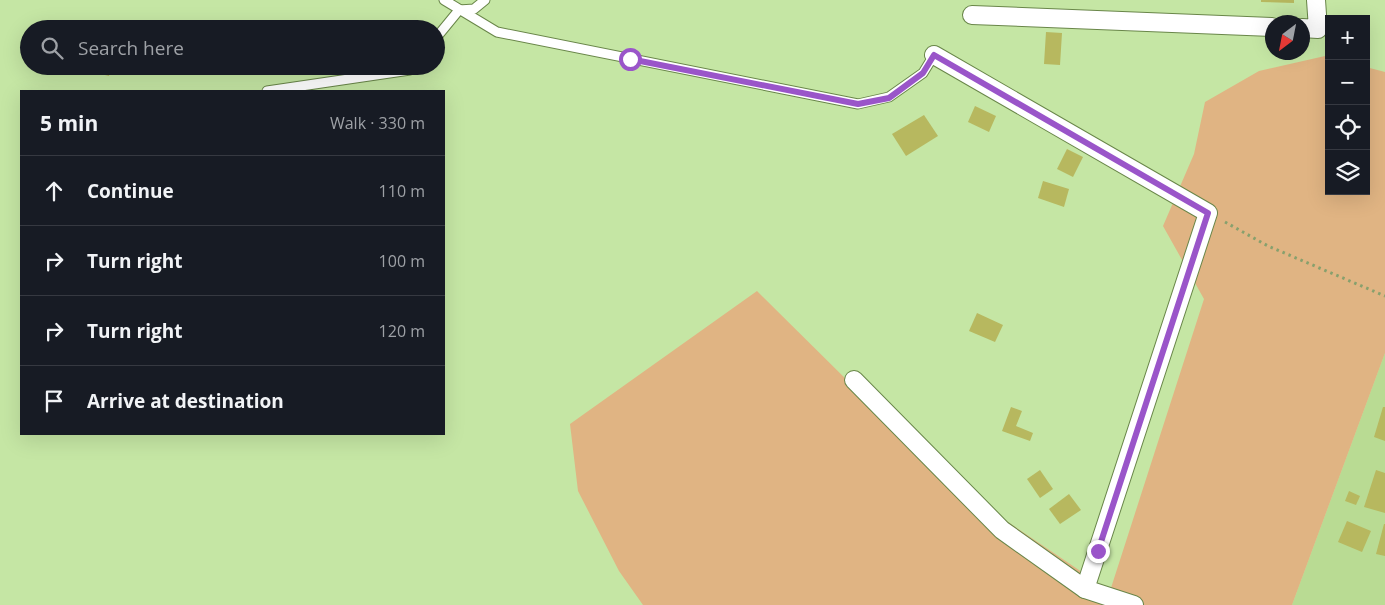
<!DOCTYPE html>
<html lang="en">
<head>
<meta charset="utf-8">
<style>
  body { margin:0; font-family:"Open Sans",sans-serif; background:#242831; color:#f1f3f6 }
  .controls { position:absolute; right:15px; top:15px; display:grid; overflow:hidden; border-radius:0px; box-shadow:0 5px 20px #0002 }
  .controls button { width:45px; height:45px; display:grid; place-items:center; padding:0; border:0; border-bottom:1px solid #363941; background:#171b24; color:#f1f3f6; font:25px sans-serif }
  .compass { position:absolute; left:1265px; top:15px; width:45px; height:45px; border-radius:50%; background:#171b24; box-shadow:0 5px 20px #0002; rotate:212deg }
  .stop { position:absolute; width:15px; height:15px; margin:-11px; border:4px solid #9a55c9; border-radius:50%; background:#fff }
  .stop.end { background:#9a55c9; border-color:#fff; box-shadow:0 1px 5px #0008 }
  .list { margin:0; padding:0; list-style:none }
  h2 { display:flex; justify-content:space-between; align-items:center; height:65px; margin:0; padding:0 20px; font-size:21px }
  h2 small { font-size:16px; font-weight:400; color:#9ea1a6 }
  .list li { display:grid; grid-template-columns:32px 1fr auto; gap:15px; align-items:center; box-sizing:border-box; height:70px; padding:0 20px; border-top:1px solid #363941 }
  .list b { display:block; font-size:19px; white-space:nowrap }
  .list em { font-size:16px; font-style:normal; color:#9ea1a6 }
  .icon { flex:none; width:28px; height:28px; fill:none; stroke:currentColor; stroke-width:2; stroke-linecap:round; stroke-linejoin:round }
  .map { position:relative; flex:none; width:1385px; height:605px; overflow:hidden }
  .search { position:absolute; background:#171b24; box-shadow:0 5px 20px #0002; left:20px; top:20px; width:425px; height:55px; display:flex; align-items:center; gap:12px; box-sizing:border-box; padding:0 18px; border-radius:28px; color:#9ea1a6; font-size:19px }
  .panel { position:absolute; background:#171b24; box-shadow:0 5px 20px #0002; left:20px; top:90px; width:425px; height:345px; border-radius:0px }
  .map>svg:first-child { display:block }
</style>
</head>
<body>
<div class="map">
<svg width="1385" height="605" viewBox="0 0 1385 605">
  <rect width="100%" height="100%" fill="#c5e6a4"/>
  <!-- built -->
  <path fill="#b9db93" d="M1385,353V605H1292Z"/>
  <!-- green -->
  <path fill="#e0b483" d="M1325,56L1329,57V191H1366V67L1385,72V353L1292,605H643L619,571L578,491L570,424L757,291L858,391L1005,520L1110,591L1204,299L1163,226L1194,154L1205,102L1259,71Z"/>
  <!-- building -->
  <g fill="#b7b85f">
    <path d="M1261,0H1294V3L1261,2Z"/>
    <path d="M1046,32L1062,33L1060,65L1044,64Z"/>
    <path d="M94,66H111L109,76L93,72Z"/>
    <path d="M975,106L996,116L989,132L968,122Z"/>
    <path d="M924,115L938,136L906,156L892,134Z"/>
    <path d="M1067,149L1083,157L1073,177L1057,169Z"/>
    <path d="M1043,181L1069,189L1064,207L1038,198Z"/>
    <path d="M977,313L1003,325L995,342L969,331Z"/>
    <path d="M1011,407L1022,411L1016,426L1033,433L1030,441L1002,431Z"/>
    <path d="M1383,407H1385V441L1374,437Z"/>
    <path d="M1040,470L1053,489L1040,498L1027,479Z"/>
    <path d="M1376,470L1385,473V513L1364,507Z"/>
    <path d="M1349,491L1360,496L1356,505L1345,501Z"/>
    <path d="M1069,494L1081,510L1060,524L1049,509Z"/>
    <path d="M1347,521L1371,531L1362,552L1338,542Z"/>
    <path d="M1384,524H1385V556L1376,554Z"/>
  </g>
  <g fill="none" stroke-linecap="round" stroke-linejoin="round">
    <defs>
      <g id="service">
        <path d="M444,0L497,32L858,104L889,97L923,73L934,55"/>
        <path d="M436,38L459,10L474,9L485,0"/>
        <path d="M267,91L410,70L413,66"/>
      </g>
      <g id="minor">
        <path d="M972,15L1272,27"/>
        <path d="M1302,28L1318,29L1316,0"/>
        <path d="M934,55L1208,213L1085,589"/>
        <path d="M854,380L1002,530L1085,589L1134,605"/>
      </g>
    </defs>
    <!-- service casing -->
    <use href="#service" stroke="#698649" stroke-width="11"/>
    <!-- minor casing -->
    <use href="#minor" stroke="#698649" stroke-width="20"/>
    <!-- path -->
    <path stroke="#87a06d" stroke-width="3" stroke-dasharray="2.5 4" stroke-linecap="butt" d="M1225,222L1268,246L1385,296"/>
    <!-- service -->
    <use href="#service" stroke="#fff" stroke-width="9"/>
    <!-- minor -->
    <use href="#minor" stroke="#fff" stroke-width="18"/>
  </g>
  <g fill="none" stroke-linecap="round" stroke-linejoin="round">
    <!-- route -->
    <path stroke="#9a55c9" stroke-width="6" d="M630,59L858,104L889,98L923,73L934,55L1208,213L1098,551"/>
  </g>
</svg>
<div class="controls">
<button>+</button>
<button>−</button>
<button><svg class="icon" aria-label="locate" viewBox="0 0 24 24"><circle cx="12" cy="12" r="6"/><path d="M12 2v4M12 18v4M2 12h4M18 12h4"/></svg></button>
<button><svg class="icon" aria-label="layers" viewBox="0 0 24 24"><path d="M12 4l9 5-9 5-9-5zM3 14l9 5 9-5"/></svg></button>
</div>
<svg class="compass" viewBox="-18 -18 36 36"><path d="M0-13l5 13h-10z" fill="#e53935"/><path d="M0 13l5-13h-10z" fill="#9ea1a6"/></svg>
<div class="stop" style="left:630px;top:59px"></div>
<div class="stop end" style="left:1098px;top:551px"></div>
<div class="search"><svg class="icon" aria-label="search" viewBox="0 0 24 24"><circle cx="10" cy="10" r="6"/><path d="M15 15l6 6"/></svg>Search here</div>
<section class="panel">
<h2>5 min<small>Walk · 330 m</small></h2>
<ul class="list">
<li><svg class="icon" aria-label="ahead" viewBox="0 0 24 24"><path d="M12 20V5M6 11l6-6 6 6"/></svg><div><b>Continue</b></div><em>110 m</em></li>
<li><svg class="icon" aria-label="right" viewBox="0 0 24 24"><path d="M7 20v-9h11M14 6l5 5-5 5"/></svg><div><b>Turn right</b></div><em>100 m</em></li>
<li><svg class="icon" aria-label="right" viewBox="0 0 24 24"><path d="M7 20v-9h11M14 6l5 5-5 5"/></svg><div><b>Turn right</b></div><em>120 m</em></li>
<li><svg class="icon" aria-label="arrive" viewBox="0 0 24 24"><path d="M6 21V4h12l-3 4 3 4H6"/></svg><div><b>Arrive at destination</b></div></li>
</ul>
</section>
</div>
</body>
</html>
